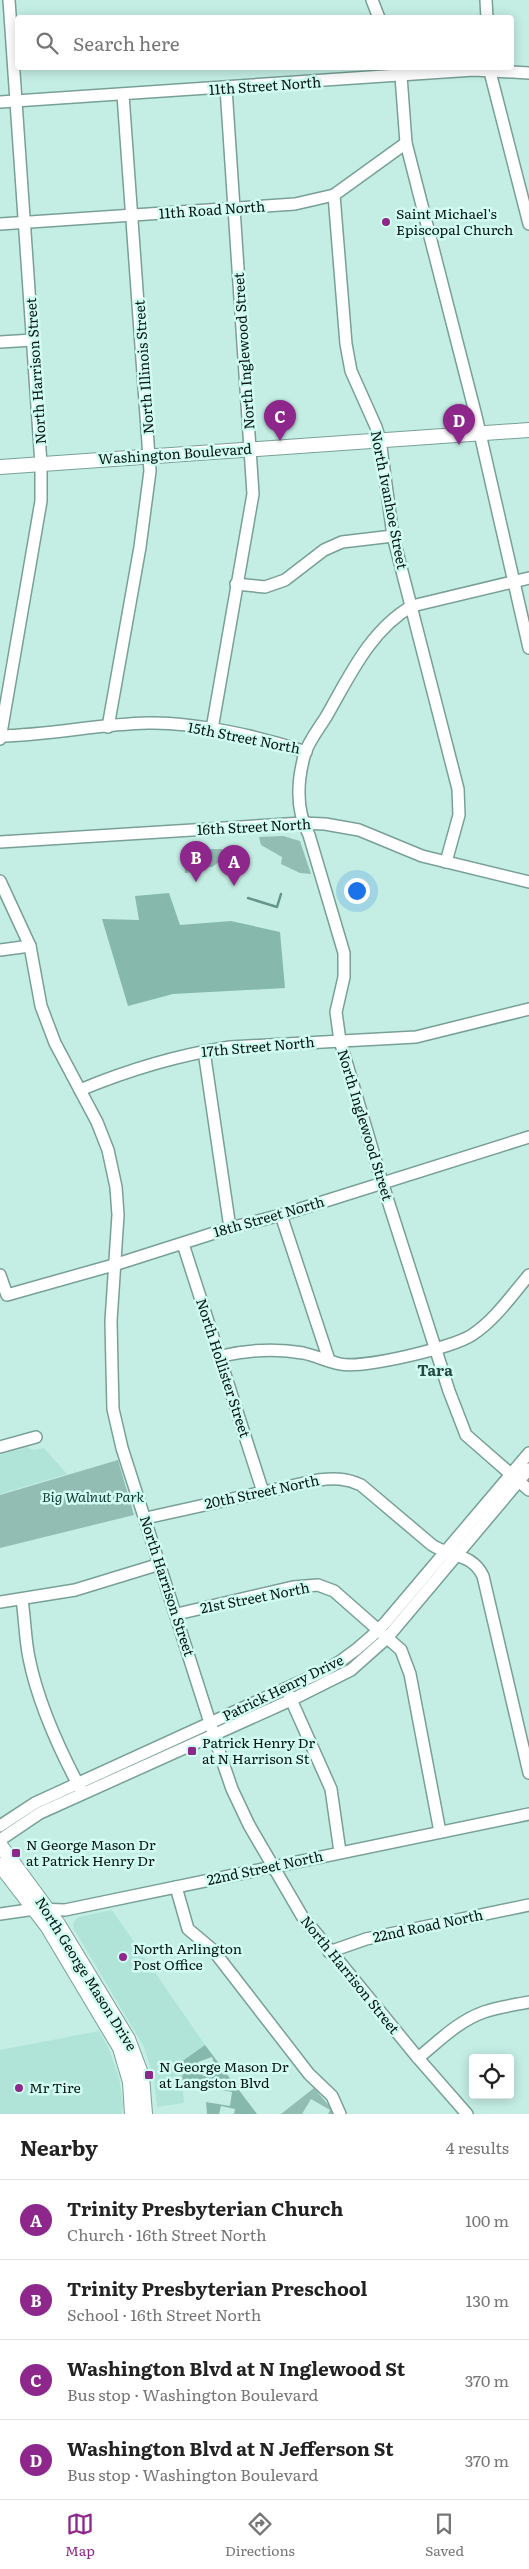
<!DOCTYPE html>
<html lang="en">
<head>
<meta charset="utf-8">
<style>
  body { margin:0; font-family:Literata,serif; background:#f6f6f6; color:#222 }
  .controls { position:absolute; right:15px; bottom:15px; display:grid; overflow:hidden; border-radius:5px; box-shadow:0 2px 12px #0003 }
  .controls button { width:45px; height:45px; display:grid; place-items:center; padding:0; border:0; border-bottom:1px solid #e0e0e0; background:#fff; color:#222; font:25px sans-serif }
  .you { position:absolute; left:356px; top:890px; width:18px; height:18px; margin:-12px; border:4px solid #fff; border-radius:50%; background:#1a73e8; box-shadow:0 0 0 8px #1a73e833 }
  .badge { display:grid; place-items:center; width:32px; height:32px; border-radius:50%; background:#8e278c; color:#fff; font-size:16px; font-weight:700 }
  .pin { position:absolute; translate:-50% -41px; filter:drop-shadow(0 1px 2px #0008) }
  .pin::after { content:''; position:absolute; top:26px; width:18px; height:15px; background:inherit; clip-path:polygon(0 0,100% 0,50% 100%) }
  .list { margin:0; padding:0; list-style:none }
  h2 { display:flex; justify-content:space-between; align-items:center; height:65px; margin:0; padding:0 20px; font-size:21px }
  h2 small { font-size:16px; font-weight:400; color:#767676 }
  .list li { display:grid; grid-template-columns:32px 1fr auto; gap:15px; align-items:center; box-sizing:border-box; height:80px; padding:0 20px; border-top:1px solid #e0e0e0 }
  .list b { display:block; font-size:19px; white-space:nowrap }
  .list p { margin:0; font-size:16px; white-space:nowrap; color:#767676 }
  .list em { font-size:16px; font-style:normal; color:#767676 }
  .icon { flex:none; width:28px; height:28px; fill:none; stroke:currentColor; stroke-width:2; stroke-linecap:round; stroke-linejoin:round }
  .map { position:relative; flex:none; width:529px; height:2114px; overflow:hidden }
  .search { position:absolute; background:#fff; box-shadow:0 2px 12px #0003; left:15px; right:15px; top:15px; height:55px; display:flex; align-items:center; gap:12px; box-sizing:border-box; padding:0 18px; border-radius:5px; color:#767676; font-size:19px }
  .sheet { height:385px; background:#fff }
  nav { display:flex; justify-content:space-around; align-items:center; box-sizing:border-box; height:70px; border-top:1px solid #e0e0e0; background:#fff; font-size:14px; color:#767676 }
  nav a { display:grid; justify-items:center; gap:2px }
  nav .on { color:#8e278c }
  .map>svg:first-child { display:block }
</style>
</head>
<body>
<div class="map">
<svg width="529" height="2114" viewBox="0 0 529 2114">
  <rect width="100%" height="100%" fill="#c4eee4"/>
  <!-- built -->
  <g fill="#b1e4d8">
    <path d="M27,1447L34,1450L44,1448L67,1474L0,1494V1455Z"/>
    <path d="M112,1910L205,2045L181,2062L184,2103L157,2107L154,2079L144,2047L74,1929L73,1923L78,1917Z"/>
    <path d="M99,2031L108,2047L119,2077L123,2104L122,2114H0V2050Z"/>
  </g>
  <!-- green -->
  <g fill="#92bdb3">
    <path d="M283,836L300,841L311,874L300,873L281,864L282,857L261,845L259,837Z"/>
    <path d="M206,849H222V860L212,867L195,868V872L185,873L184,860L188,857V854Z"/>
    <path d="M118,1460L134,1515L0,1548V1495Z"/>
    <path d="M428,1562H430L384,1616L385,1613Z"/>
    <path d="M314,2088L336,2114H328L330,2110L311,2099L302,2114H281Z"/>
  </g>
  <!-- forest -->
  <g fill="#86b8ac" fill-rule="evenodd">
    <path d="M169,893L180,925L231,921L280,932L285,988L173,994L128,1006L102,919L139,920L135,896Z"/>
    <path d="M205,2045L257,2114H234L235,2109L221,2106L219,2114H207L206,2102L230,2106L232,2092L183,2083L181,2062ZM212,2057L217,2072L203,2076L198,2062Z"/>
  </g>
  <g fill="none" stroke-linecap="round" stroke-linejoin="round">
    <!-- stream -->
    <path stroke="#64958a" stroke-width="2.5" d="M248,898L277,907L281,894"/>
    <defs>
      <g id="minor">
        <path d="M372,0L379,18"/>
        <path d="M486,0L487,18"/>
        <path d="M398,68L401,76L406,143L476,416L529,648"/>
        <path d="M489,68L529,224"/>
        <path d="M0,102L474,70L529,73"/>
        <path d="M334,195L346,344L351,371L376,427L380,440L393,536L458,789L459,815L446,862"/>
        <path d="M0,224L295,204L334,195L406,143"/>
        <path d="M0,342L33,340"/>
        <path d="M529,578L412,606C370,630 349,677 326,717C319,728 309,741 305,753C297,781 295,809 309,835L344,953V977L336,1012L340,1041L382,1182L449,1391L466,1435L529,1490"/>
        <path d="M236,584L265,587L285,580L324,550L342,542L393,536"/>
        <path d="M108,727L140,547L150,471L123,95"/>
        <path d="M212,729L253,494L226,88"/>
        <path d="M0,736C50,735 99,724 148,723C195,722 262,737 306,752"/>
        <path d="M0,739L41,501V464L9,0"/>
        <path d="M0,842L302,823L325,824L359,830L422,856L529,882"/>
        <path d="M0,881L30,946L41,1006L55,1043L97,1122L108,1150L116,1187L118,1215L111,1321L112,1368L113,1409L122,1448L221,1757L232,1789L249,1825L302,1916L418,2058L467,2114"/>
        <path d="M0,950L30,946"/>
        <path d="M204,1051L230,1228"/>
        <path d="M80,1090C128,1070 178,1055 230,1047L416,1037L529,1009"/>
        <path d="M281,1215L329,1360"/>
        <path d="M183,1244L263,1492"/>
        <path d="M0,1275L7,1295L117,1264L230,1228L281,1215L529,1137"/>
        <path d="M221,1356C248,1350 276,1348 303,1353C316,1356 327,1361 340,1364C362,1369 452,1348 472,1335C495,1320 511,1296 529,1275"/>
        <path d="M0,1447L36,1437"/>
        <path d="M146,1518L318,1480C334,1478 346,1478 361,1485L432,1545C450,1557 472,1553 483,1576L529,1773"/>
        <path d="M22,1600C25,1619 25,1639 29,1658C38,1703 59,1749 81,1790"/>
        <path d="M0,1602L75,1590L160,1564"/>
        <path d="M177,1614L293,1587L318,1585L334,1591L401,1650L410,1674L440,1832"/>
        <path d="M289,1695L331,1789L340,1852"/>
        <path d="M0,1826L35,1803L326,1670C349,1657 367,1642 385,1623L529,1453"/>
        <path d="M0,1840L40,1813L291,1700L351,1670L387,1638L529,1469"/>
        <path d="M176,1887L188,1929L213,1950L309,2074L332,2096L340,2114"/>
        <path d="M0,1914L35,1909L65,1910L529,1814"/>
        <path d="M329,1952L366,1939L529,1905"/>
        <path d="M418,2058C438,2042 458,2021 484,2012C498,2007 514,2005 529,2002"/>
      </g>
      <g id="major">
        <path d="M0,467L529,430"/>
        <path d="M0,1845L58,1924L128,2039L142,2076L145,2114"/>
        <path d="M0,1865L47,1926L120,2048L130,2082L132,2114"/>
      </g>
    </defs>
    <!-- minor casing -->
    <use href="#minor" stroke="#78a096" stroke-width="14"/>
    <!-- major casing -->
    <use href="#major" stroke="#78a096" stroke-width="16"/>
    <!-- minor -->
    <use href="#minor" stroke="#fff" stroke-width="11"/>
    <!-- major -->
    <use href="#major" stroke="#fff" stroke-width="14"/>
  </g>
  <!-- markers -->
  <g fill="#8e278c" stroke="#d1fcf1" stroke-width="2">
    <circle cx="386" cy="222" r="5"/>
    <rect x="187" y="1746" width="10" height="10" rx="2.5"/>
    <rect x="11" y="1848" width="10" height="10" rx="2.5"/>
    <circle cx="123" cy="1957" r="5"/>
    <rect x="144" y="2070" width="10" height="10" rx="2.5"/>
    <circle cx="19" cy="2088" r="5"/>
  </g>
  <g text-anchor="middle" stroke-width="5" stroke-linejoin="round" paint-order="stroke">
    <!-- street labels -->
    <g font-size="14" fill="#071613" stroke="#d1fcf1">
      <text transform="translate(265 86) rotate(-4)" y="5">11th Street North</text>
      <text transform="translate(212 210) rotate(-4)" y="5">11th Road North</text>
      <text transform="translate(244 351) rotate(-94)" y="5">North Inglewood Street</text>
      <text transform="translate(144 367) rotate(-94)" y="5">North Illinois Street</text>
      <text transform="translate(36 371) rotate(-94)" y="5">North Harrison Street</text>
      <text transform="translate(175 454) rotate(-4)" y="5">Washington Boulevard</text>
      <text transform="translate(389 500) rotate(79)" y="5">North Ivanhoe Street</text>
      <text transform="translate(244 738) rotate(11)" y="5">15th Street North</text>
      <text transform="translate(254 827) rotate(-3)" y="5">16th Street North</text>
      <text transform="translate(258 1047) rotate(-5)" y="5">17th Street North</text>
      <text transform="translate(365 1125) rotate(73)" y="5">North Inglewood Street</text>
      <text transform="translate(269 1217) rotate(-16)" y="5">18th Street North</text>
      <text transform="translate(223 1368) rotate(72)" y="5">North Hollister Street</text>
      <text transform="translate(262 1492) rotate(-12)" y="5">20th Street North</text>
      <text transform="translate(167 1586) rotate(72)" y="5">North Harrison Street</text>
      <text transform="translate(255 1598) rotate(-11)" y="5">21st Street North</text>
      <text transform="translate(283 1688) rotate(-26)" y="5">Patrick Henry Drive</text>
      <text transform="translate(265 1868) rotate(-12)" y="5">22nd Street North</text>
      <text transform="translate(428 1926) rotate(-12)" y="5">22nd Road North</text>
      <text transform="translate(86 1974) rotate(58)" y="5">North George Mason Drive</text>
      <text transform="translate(350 1975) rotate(51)" y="5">North Harrison Street</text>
    </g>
    <!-- poi labels -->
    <g font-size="14" fill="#071613" stroke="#d1fcf1" text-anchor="start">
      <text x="396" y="219">Saint Michael's<tspan x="396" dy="16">Episcopal Church</tspan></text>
      <text x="202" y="1748">Patrick Henry Dr<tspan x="202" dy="16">at N Harrison St</tspan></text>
      <text x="26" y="1850">N George Mason Dr<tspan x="26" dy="16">at Patrick Henry Dr</tspan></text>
      <text x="133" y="1954">North Arlington<tspan x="133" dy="16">Post Office</tspan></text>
      <text x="159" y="2072">N George Mason Dr<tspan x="159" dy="16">at Langston Blvd</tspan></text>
      <text x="29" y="2093">Mr Tire</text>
    </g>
    <!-- park labels -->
    <g font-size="14" font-style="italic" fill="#0d3c33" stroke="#d1fcf1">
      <text x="93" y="1502">Big Walnut Park</text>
    </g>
    <!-- neighbourhood labels -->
    <g font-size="15" font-weight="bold" fill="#224841" stroke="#d1fcf1">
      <text x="435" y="1376">Tara</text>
    </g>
  </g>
</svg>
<div class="controls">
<button><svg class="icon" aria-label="locate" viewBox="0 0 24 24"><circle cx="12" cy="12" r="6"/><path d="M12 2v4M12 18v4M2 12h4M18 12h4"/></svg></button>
</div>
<div class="you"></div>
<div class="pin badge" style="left:234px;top:886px">A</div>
<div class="pin badge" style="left:196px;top:882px">B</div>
<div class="pin badge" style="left:280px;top:441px">C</div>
<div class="pin badge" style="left:459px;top:445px">D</div>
<div class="search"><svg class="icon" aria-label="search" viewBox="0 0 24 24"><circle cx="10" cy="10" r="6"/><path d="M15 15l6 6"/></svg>Search here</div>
</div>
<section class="sheet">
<h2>Nearby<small>4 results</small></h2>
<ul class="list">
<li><span class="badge">A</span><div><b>Trinity Presbyterian Church</b><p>Church · 16th Street North</p></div><em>100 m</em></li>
<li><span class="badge">B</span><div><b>Trinity Presbyterian Preschool</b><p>School · 16th Street North</p></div><em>130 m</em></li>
<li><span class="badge">C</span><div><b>Washington Blvd at N Inglewood St</b><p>Bus stop · Washington Boulevard</p></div><em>370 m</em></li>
<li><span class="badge">D</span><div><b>Washington Blvd at N Jefferson St</b><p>Bus stop · Washington Boulevard</p></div><em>370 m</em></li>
</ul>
</section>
<nav>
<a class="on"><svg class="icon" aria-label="map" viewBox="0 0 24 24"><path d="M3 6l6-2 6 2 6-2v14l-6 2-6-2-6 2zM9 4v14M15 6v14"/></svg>Map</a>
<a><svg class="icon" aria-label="directions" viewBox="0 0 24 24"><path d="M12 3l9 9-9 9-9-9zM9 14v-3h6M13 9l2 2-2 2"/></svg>Directions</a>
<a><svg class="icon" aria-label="saved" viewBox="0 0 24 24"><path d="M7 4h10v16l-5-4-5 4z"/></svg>Saved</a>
</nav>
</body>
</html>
